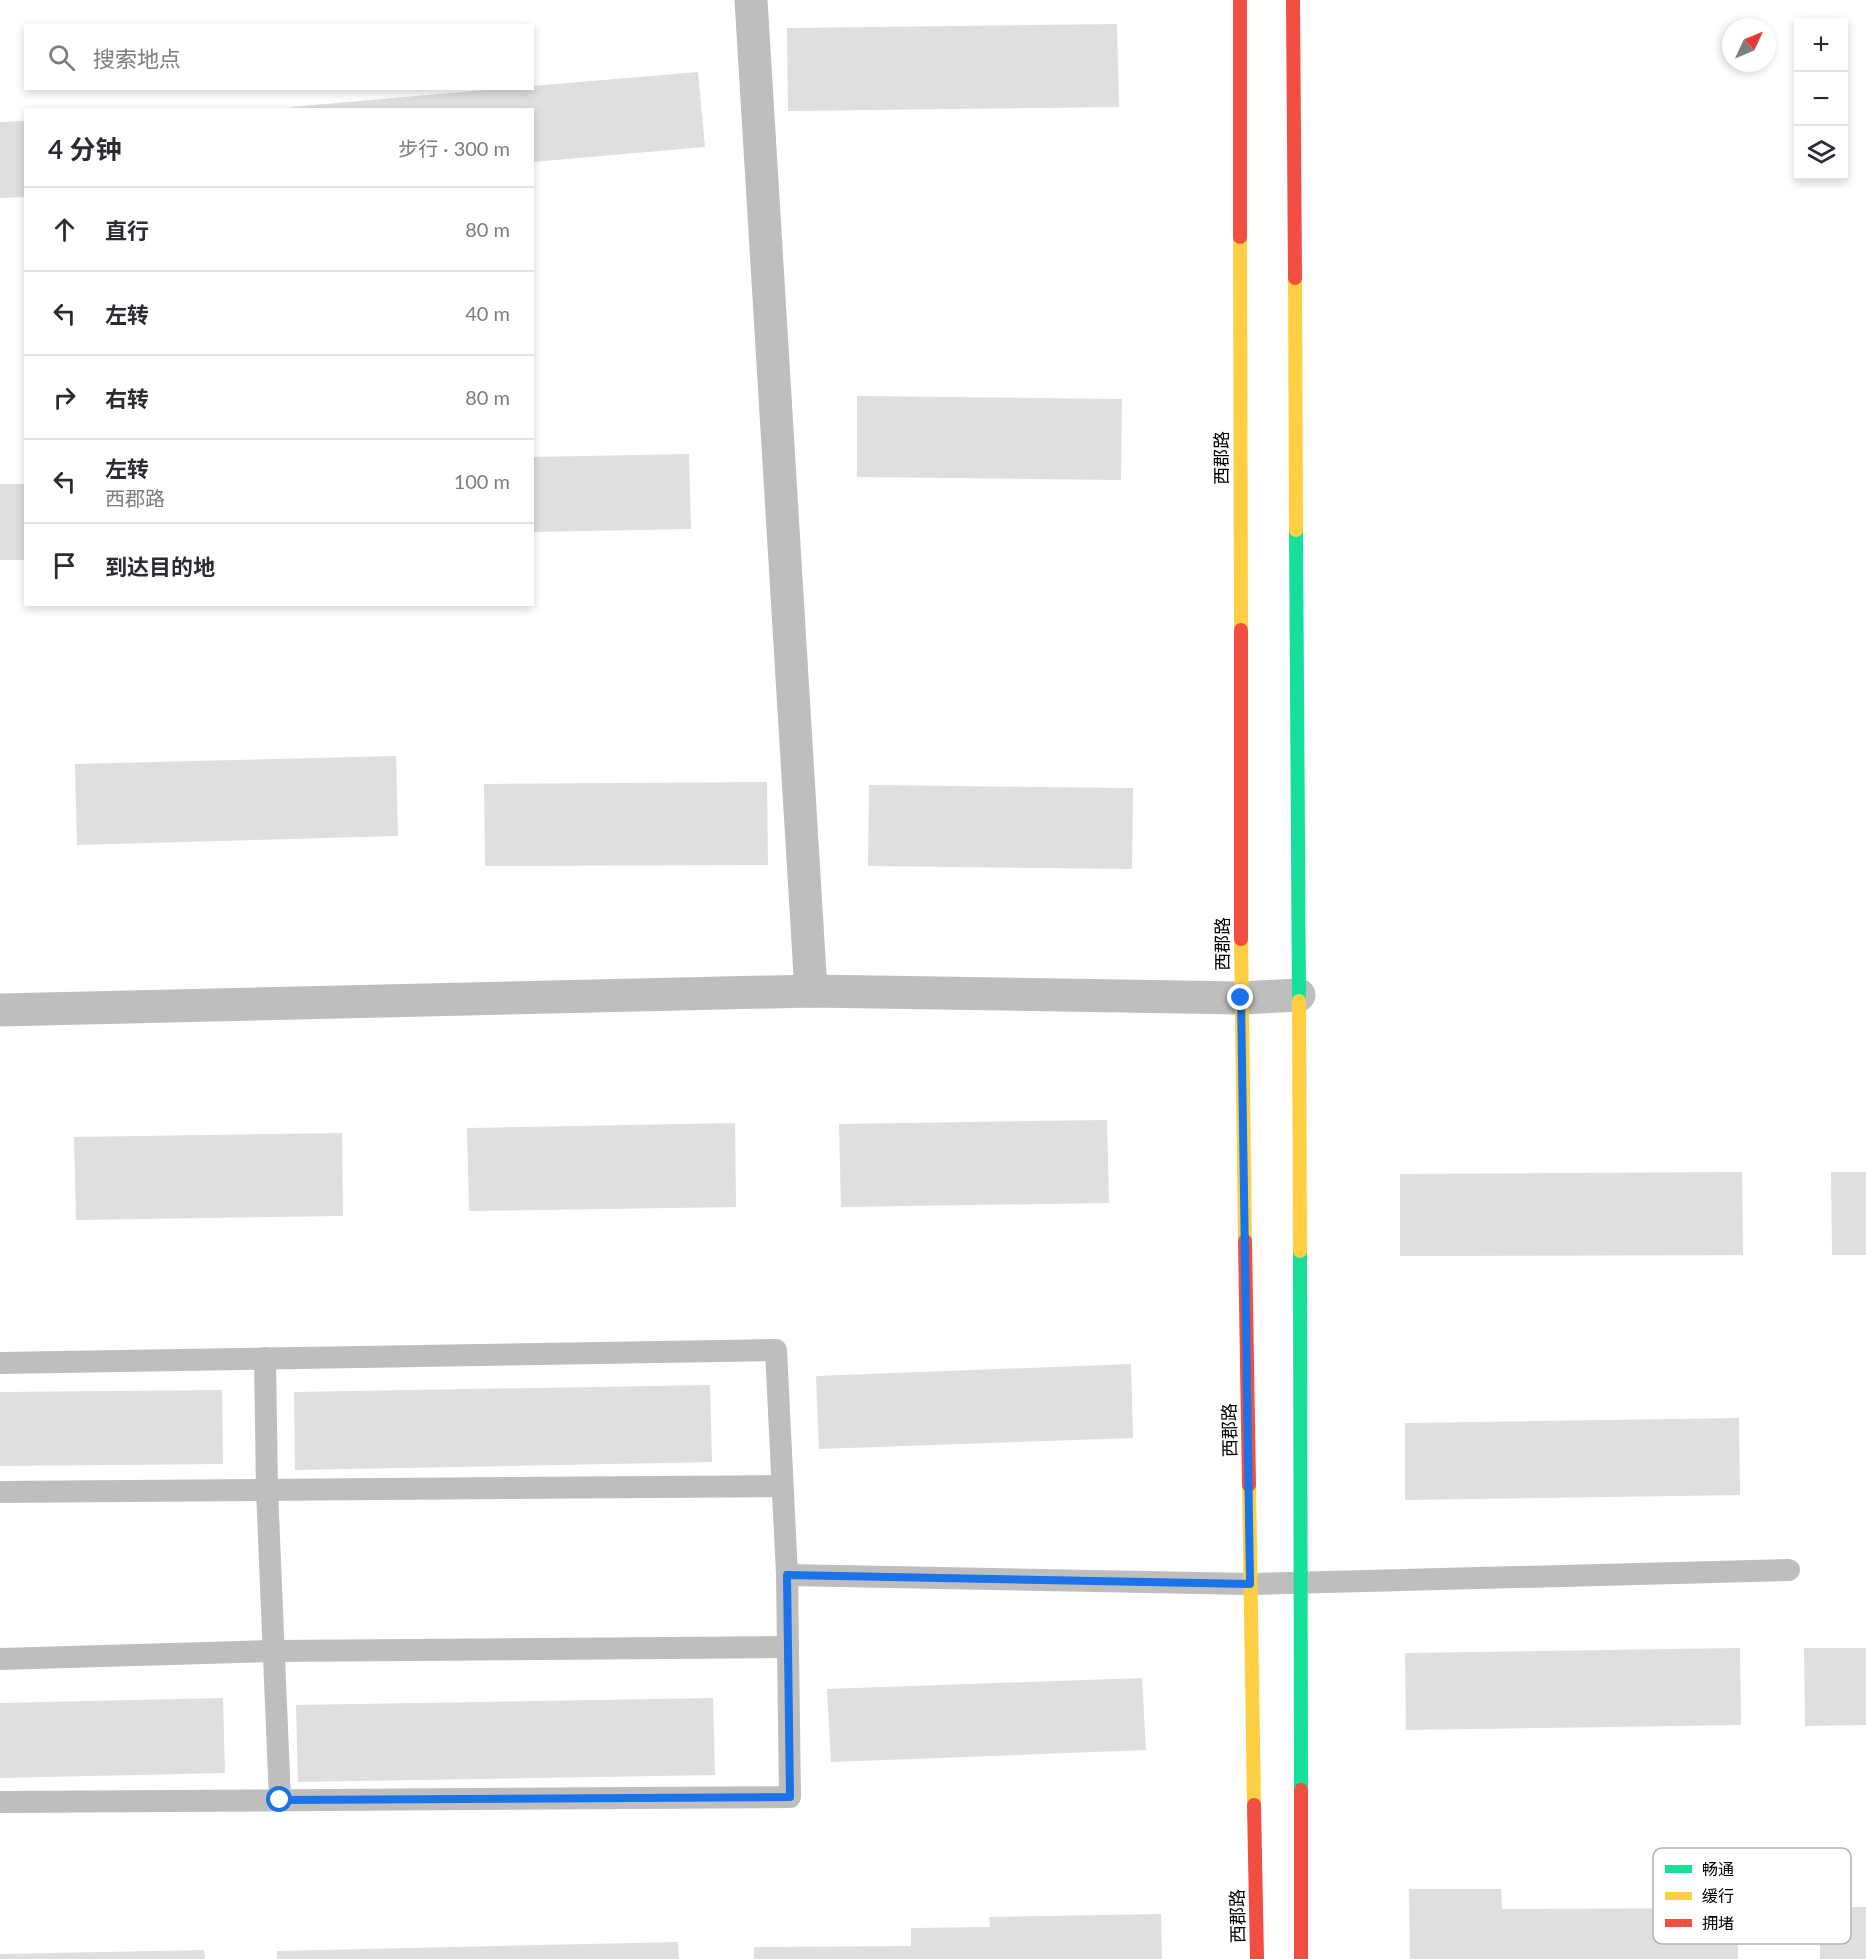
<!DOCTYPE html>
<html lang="zh">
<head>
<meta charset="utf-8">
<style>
  body { margin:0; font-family:Lato,"Noto Sans SC",sans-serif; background:#f2f2f3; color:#2b2b33 }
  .controls { position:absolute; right:18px; top:18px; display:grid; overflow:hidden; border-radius:0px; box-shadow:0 3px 9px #0003 }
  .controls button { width:54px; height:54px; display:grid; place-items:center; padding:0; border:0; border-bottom:2px solid #e1e1e2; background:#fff; color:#2b2b33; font:30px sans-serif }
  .compass { position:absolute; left:1722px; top:18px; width:54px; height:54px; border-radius:50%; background:#fff; box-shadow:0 3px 9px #0003; rotate:46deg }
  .stop { position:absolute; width:18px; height:18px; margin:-14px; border:4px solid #1a73e8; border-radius:50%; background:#fff }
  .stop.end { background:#1a73e8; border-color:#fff; box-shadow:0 2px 6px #0008 }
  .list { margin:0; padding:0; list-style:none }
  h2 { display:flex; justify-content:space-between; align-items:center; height:78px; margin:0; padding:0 24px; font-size:26px }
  h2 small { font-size:20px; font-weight:400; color:#7c7c81 }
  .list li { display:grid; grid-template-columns:39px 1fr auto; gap:18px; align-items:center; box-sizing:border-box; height:84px; padding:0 24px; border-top:2px solid #e1e1e2 }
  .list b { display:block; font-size:22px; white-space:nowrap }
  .list p { margin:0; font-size:20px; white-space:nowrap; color:#7c7c81 }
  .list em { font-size:20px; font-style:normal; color:#7c7c81 }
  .icon { flex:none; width:33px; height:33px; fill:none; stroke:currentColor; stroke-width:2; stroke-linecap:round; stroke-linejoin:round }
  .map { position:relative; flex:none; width:1866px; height:1959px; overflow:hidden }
  .search { position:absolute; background:#fff; box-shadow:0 3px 9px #0003; left:24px; top:24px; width:510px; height:66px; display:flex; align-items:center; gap:15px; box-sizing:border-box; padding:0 21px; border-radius:0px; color:#7c7c81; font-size:22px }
  .panel { position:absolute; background:#fff; box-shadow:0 3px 9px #0003; left:24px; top:108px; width:510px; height:498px; border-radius:0px }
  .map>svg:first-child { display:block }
</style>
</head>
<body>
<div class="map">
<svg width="1866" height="1959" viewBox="0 0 1866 1959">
  <rect width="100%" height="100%" fill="#fff"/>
  <!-- building -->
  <g fill="#dfdfdf">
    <path d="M1117,24L1119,107L788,111L787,28Z"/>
    <path d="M698,72L705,147L532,162V110H291V107L508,88H532V86Z"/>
    <path d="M26,121V197L0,198V122Z"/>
    <path d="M857,396L1122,399L1121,480L857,477Z"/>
    <path d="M689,454L691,529L532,532V457Z"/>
    <rect x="0" y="484" width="26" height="76"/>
    <path d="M396,756L398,836L77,845L75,764Z"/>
    <path d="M767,782L768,865L485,866L484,784Z"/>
    <path d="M869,785L1133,788L1132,869L868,866Z"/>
    <path d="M1107,1120L1109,1203L841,1207L839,1124Z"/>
    <path d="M735,1123L736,1207L469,1211L467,1128Z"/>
    <path d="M342,1133L343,1216L76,1220L74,1137Z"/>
    <path d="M1742,1172L1743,1255L1400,1256V1174Z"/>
    <path d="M1831,1172H1866V1255H1832Z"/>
    <path d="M1131,1364L1133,1438L819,1449L816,1376Z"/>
    <path d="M710,1385L712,1462L295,1470L294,1392Z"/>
    <path d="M222,1390L223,1464L0,1466V1392Z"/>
    <path d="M1739,1418L1740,1495L1405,1500V1423Z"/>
    <path d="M1740,1648L1741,1725L1406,1730L1405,1653Z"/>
    <path d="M1804,1648H1866V1725L1805,1726Z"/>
    <path d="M1142,1678L1146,1750L831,1762L827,1689Z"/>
    <path d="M223,1698L225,1773L0,1778V1703Z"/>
    <path d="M713,1698L715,1775L298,1782L296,1705Z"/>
    <path d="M1409,1889H1501L1502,1909L1737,1908L1738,1959H1410Z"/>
    <rect x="1820" y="1907" width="46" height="52"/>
    <path d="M1161,1914L1162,1959H754V1947L911,1946V1928L990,1927L989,1917Z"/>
    <path d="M678,1942L679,1959H277V1951Z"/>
    <path d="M204,1950L205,1959H0V1954Z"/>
  </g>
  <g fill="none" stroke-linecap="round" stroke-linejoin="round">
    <!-- lane -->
    <g stroke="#bebebe" stroke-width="22">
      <path d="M265,1358L267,1490L280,1800"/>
      <path d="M0,1363L776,1350L787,1575L790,1797L0,1802"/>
      <path d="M0,1492L782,1486"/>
      <path d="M787,1575L1250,1584L1789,1570"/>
      <path d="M0,1659L275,1651L788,1647"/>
    </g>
    <!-- street -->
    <g stroke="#bebebe" stroke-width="33">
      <path d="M751,0L811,991"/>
      <path d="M0,1010L811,991L1241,998L1299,995"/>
    </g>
    <!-- fast -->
    <g stroke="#16e098" stroke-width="14">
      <path d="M1296,530L1299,1001"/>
      <path d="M1300,1251L1301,1790"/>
    </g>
    <!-- slow -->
    <g stroke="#ffcf43" stroke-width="14">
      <path d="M1240,237L1241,630"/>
      <path d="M1295,278L1296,530"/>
      <path d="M1241,939L1245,1241"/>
      <path d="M1299,1001L1300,1251"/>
      <path d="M1249,1485L1254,1805"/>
    </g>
    <!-- jam -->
    <g stroke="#f24e42" stroke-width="14">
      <path d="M1240,0V237"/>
      <path d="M1293,0L1295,278"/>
      <path d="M1241,630V939"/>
      <path d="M1245,1241L1249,1485"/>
      <path d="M1301,1790V1959"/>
      <path d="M1254,1805L1257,1959"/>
    </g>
  </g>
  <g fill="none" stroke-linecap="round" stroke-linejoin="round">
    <!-- route -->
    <path stroke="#1a73e8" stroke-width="8" d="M280,1800L790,1797L787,1575L1250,1584L1241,998"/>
  </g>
  <g text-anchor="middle" stroke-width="4.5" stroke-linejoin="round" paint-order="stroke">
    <!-- street labels -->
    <g font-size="18" fill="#000" stroke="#fff">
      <text transform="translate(1222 458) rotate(-90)" y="6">西郡路</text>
      <text transform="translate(1223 944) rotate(-90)" y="6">西郡路</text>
      <text transform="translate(1230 1430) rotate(-91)" y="6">西郡路</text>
      <text transform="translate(1238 1916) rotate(-91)" y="6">西郡路</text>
    </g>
  </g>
  <!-- legend -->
  <rect x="1653" y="1848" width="198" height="96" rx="9" fill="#fff" stroke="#b2b2b2" stroke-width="1.5"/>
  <rect x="1665" y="1865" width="27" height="8" fill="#16e098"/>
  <rect x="1665" y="1892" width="27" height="8" fill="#ffcf43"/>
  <rect x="1665" y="1919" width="27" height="8" fill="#f24e42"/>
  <g font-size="16" fill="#000">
    <text x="1702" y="1875">畅通</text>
    <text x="1702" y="1902">缓行</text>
    <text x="1702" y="1929">拥堵</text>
  </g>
</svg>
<div class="controls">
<button>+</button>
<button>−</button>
<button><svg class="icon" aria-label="layers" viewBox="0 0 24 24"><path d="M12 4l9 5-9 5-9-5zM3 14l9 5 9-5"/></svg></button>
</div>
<svg class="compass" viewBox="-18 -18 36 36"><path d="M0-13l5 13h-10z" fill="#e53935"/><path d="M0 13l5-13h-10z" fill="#7c7c81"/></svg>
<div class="stop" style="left:280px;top:1800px"></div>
<div class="stop end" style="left:1241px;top:998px"></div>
<div class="search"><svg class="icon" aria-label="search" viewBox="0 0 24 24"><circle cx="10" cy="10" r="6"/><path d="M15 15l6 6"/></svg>搜索地点</div>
<section class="panel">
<h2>4 分钟<small>步行 · 300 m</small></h2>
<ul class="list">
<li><svg class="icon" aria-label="ahead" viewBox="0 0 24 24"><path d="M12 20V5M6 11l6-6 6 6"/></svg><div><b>直行</b></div><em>80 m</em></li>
<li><svg class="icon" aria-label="left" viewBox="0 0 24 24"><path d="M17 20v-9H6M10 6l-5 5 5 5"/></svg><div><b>左转</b></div><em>40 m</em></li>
<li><svg class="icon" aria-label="right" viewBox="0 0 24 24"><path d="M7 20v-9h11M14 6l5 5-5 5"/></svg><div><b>右转</b></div><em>80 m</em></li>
<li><svg class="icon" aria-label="left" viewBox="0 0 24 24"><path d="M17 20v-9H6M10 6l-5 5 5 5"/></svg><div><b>左转</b><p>西郡路</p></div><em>100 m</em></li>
<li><svg class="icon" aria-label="arrive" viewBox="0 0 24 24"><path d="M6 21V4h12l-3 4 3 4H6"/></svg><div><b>到达目的地</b></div></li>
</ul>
</section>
</div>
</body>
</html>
